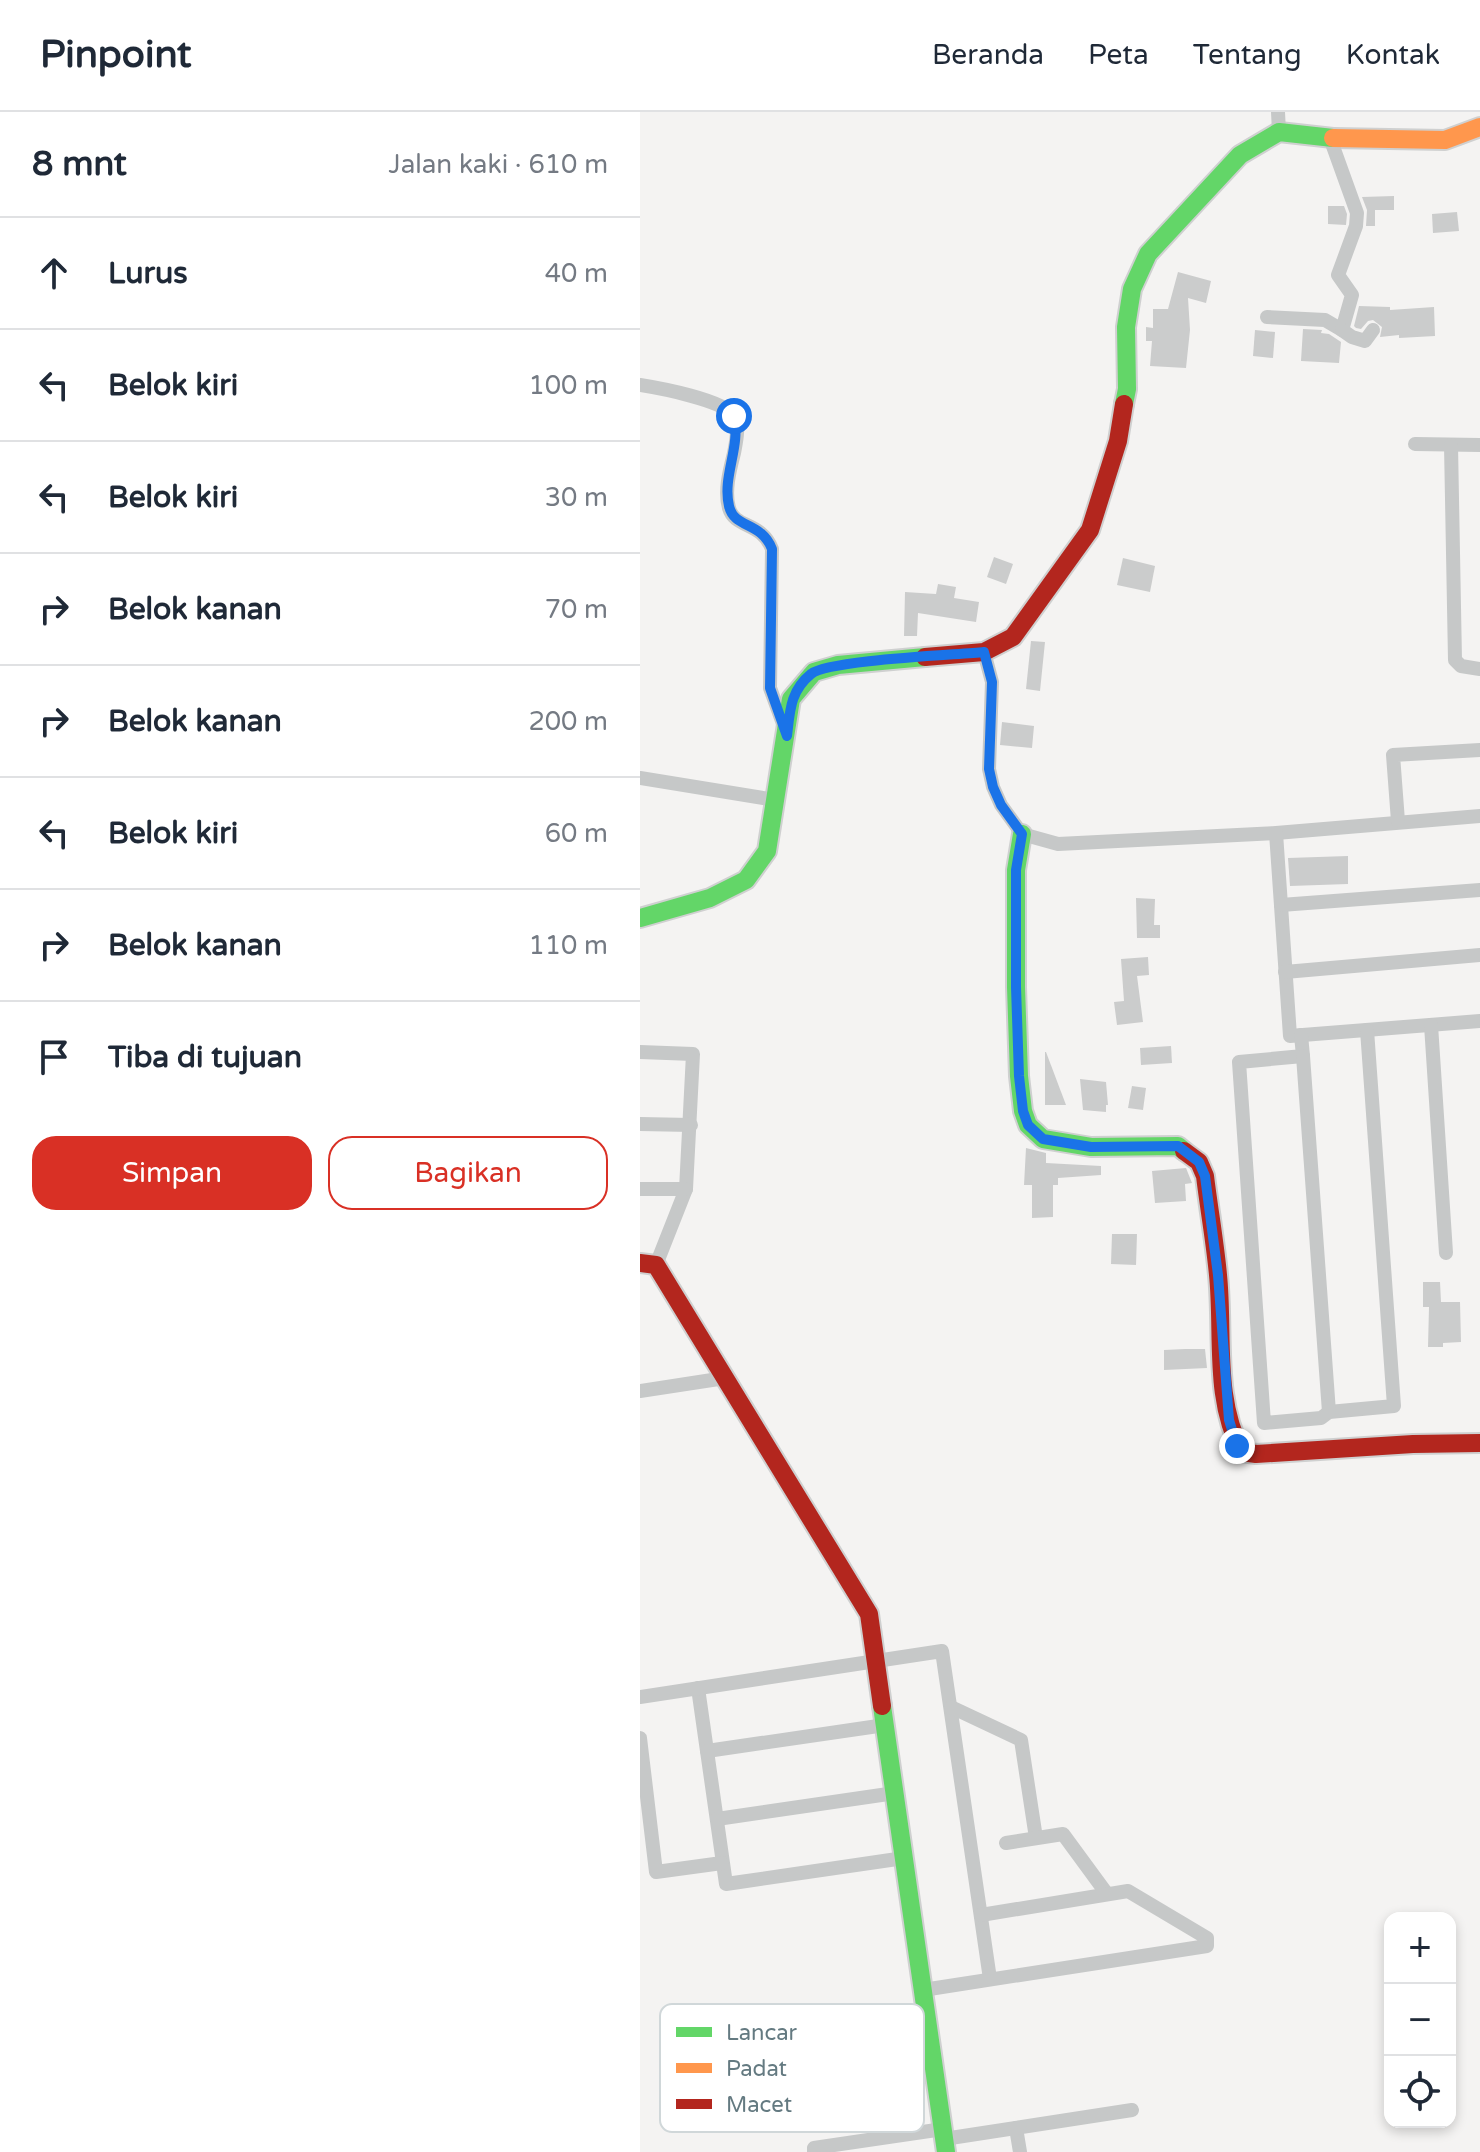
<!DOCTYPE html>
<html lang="id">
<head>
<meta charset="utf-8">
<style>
  body { margin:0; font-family:"Varela Round",sans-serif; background:#f2f2f3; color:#1f2937 }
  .controls { position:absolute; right:24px; bottom:24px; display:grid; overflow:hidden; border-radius:16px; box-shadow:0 4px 12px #0003 }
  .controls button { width:72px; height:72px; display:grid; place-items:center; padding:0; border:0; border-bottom:2px solid #e0e1e3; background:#fff; color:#1f2937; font:40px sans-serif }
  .stop { position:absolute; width:24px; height:24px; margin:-18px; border:6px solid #1a73e8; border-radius:50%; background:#fff }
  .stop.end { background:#1a73e8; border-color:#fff; box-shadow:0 2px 8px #0008 }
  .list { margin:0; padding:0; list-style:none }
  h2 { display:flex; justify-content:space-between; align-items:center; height:104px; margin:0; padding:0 32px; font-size:34px }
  h2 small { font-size:26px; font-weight:400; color:#747a83 }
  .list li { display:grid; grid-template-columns:52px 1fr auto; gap:24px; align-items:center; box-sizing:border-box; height:112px; padding:0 32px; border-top:2px solid #e0e1e3 }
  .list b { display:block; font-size:30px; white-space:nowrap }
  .list em { font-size:26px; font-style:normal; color:#747a83 }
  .actions { display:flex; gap:16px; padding:24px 32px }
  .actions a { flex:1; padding:18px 0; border:2px solid #d93025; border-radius:24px; text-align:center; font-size:28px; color:#d93025 }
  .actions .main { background:#d93025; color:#fff }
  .icon { flex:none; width:44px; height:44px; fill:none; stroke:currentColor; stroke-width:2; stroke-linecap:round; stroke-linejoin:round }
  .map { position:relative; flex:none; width:840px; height:2040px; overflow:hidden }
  header { display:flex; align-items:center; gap:48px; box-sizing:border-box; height:112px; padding:0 40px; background:#fff; border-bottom:2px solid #e0e1e3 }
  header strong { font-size:38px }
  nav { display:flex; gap:44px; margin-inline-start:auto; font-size:28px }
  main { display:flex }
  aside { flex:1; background:#fff }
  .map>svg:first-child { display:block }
</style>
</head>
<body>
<header>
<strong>Pinpoint</strong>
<nav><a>Beranda</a><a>Peta</a><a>Tentang</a><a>Kontak</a></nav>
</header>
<main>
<aside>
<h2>8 mnt<small>Jalan kaki · 610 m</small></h2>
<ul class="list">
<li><svg class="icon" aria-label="ahead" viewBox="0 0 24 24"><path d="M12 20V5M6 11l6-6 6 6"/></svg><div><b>Lurus</b></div><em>40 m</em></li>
<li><svg class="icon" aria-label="left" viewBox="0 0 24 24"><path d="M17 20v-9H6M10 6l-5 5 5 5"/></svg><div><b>Belok kiri</b></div><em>100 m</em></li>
<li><svg class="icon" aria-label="left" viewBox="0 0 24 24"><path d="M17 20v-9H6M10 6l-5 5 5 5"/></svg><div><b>Belok kiri</b></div><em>30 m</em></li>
<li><svg class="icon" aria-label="right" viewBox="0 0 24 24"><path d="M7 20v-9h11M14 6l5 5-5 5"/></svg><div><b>Belok kanan</b></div><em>70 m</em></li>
<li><svg class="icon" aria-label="right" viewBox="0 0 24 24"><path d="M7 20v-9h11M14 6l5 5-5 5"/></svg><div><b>Belok kanan</b></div><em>200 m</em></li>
<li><svg class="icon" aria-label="left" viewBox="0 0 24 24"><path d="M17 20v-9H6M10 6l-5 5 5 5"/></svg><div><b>Belok kiri</b></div><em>60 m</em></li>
<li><svg class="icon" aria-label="right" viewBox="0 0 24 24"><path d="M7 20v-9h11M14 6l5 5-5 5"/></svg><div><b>Belok kanan</b></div><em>110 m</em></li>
<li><svg class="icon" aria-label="arrive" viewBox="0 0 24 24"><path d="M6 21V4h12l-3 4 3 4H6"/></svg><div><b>Tiba di tujuan</b></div></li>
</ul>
<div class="actions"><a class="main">Simpan</a><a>Bagikan</a></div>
</aside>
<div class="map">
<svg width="840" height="2040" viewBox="0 0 840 2040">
  <rect width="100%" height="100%" fill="#f4f3f2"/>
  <!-- building -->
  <g fill="#cbcccc">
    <path d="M754,84V98H735V114H726L727,98L722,85Z"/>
    <path d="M688,94H704L707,102L706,113L688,112Z"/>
    <path d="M817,100L819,119L793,121L792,102Z"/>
    <path d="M538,160L571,169L566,191L548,186L550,218L546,256L510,254L512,229H506V215L513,216V197H528Z"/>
    <path d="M719,194L750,195V198L794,195L795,224L759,226V223L740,225L742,215L733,208L728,209L721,217L716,216L714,214Z"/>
    <path d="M663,217L682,218L681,221L689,222L701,230L699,251L661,249Z"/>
    <path d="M615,218L635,220L633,246L613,244Z"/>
    <path d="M354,445L373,452L366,472L347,465Z"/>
    <path d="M483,446L515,454L510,480L477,473Z"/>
    <path d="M298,472L316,475L314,486L339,490L336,510L278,501L277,524H264L265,480L296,482Z"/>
    <path d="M391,529L405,530L400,579L386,577Z"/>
    <path d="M362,610L394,614L392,636L360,633Z"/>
    <path d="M708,744V772L650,774L648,746Z"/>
    <path d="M496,786L515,787L514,813H520V826H497Z"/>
    <path d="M508,845L509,863L497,864L503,910L477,913L474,890L484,889L481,847Z"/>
    <path d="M531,934L532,951L501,953L500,936Z"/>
    <path d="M405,940H406L426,993H405Z"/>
    <path d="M440,967L466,970L468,993H466V1000L443,998Z"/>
    <path d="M492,974L506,976L503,998L488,996Z"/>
    <path d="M386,1036L406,1041V1051L461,1054V1063L418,1066V1073H413V1105L392,1106V1073H384Z"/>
    <path d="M546,1056L552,1071L545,1072L546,1089L515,1091L512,1059Z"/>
    <path d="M472,1122H497L496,1153L471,1152Z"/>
    <path d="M783,1170H800L801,1190H820L821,1230L803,1231V1235H788L789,1195H783Z"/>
    <path d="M545,1237H565L567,1256L524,1258V1238Z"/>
  </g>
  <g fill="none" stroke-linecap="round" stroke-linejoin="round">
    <defs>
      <g id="fast">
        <path d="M484,292L487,277L486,215L492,177L508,142L600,43L639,20L693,26"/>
        <path d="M382,722L376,758V875L379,964L383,999L388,1013L403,1027L451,1035L538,1034L544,1039"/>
        <path d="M0,806L70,786L106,768L127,739L151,587L174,560L198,553L285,545"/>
        <path d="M242,1594L306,2040"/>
      </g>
      <path id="slow" d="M693,26L805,28L840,15"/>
      <g id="jam">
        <path d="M285,545L344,540L373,525L450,418L478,329L484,292"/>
        <path d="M544,1039L559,1050L565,1064C569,1097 575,1130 578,1163C584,1221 573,1287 602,1340L616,1342L773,1332L840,1331"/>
        <path d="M0,1151L16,1153L229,1502L242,1594"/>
      </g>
    </defs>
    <!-- fast casing -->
    <use href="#fast" stroke="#cfd0d0" stroke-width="22"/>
    <!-- slow casing -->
    <use href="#slow" stroke="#cfd0d0" stroke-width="22"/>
    <!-- jam casing -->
    <use href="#jam" stroke="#cfd0d0" stroke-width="22"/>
    <!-- street -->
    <g stroke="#c6c8c8" stroke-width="14">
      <path d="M638,0L639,20"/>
      <path d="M627,205L685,208L702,218L712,183L698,163L716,114L717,101L690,26"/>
      <path d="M702,218L712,225L725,229L733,218"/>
      <path d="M0,273C19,276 84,288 94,304C100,314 96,330 94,341C90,357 84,379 89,396C95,417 121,409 132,437L130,576L145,617"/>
      <path d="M775,332L840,333"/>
      <path d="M811,333L815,548L821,554L840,557"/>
      <path d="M344,540L352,570L349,657L353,675L361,693L382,722L418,732L636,721L840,704"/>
      <path d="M0,666L135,688"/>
      <path d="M758,709L753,643L840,638"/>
      <path d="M636,721L650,924L840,909"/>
      <path d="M641,793L840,778"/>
      <path d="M645,860L840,843"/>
      <path d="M791,913L806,1141"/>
      <path d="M661,923L663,944L599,950L624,1311L681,1306L689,1300L754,1294L727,918"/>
      <path d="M0,940L53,942L46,1077L16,1153"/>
      <path d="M663,944L689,1300"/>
      <path d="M0,1012L51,1013"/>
      <path d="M0,1077H46"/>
      <path d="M0,1279L85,1266"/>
      <path d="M58,1576L86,1772L264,1746"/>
      <path d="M0,1585L302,1539L350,1867"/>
      <path d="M311,1595L381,1628L396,1726"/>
      <path d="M0,1626L16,1760L82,1751"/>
      <path d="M67,1639L245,1613"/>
      <path d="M77,1707L255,1681"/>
      <path d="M366,1731L423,1722L467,1782"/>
      <path d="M283,1878L567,1834V1826L488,1779L341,1803"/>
      <path d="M376,2016L380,2040"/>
      <path d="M304,2027L492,1998"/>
      <path d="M174,2040V2036L303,2017"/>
    </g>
    <!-- fast -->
    <use href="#fast" stroke="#63d668" stroke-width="18"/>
    <!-- slow -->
    <use href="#slow" stroke="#ff974d" stroke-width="18"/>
    <!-- jam -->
    <use href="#jam" stroke="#b3261e" stroke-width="18"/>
  </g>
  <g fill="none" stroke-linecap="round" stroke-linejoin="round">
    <!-- route -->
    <path stroke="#1a73e8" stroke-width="10" d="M94,304C101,335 82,364 89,394C94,417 121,409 132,437L130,576L147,624C150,599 150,579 171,562C188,548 314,543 344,540L352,570L349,657L353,675L361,693L382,722L376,758V875L379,964L383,999L388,1013L403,1027L451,1035L538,1034L559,1050L565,1064L578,1163L589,1308L597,1334"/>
  </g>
  <!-- legend -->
  <rect x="20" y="1892" width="264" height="128" rx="12" fill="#fff" stroke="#d0d7d9" stroke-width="2"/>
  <rect x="36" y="1915" width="36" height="10" fill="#63d668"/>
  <rect x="36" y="1951" width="36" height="10" fill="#ff974d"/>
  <rect x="36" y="1987" width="36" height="10" fill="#b3261e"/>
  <g font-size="22" fill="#647a81">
    <text x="86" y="1928">Lancar</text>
    <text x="86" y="1964">Padat</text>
    <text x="86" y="2000">Macet</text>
  </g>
</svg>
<div class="controls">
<button>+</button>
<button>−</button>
<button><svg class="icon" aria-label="locate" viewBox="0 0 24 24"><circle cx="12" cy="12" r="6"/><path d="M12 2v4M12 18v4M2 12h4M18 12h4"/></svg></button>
</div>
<div class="stop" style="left:94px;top:304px"></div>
<div class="stop end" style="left:597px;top:1334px"></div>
</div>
</main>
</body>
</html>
